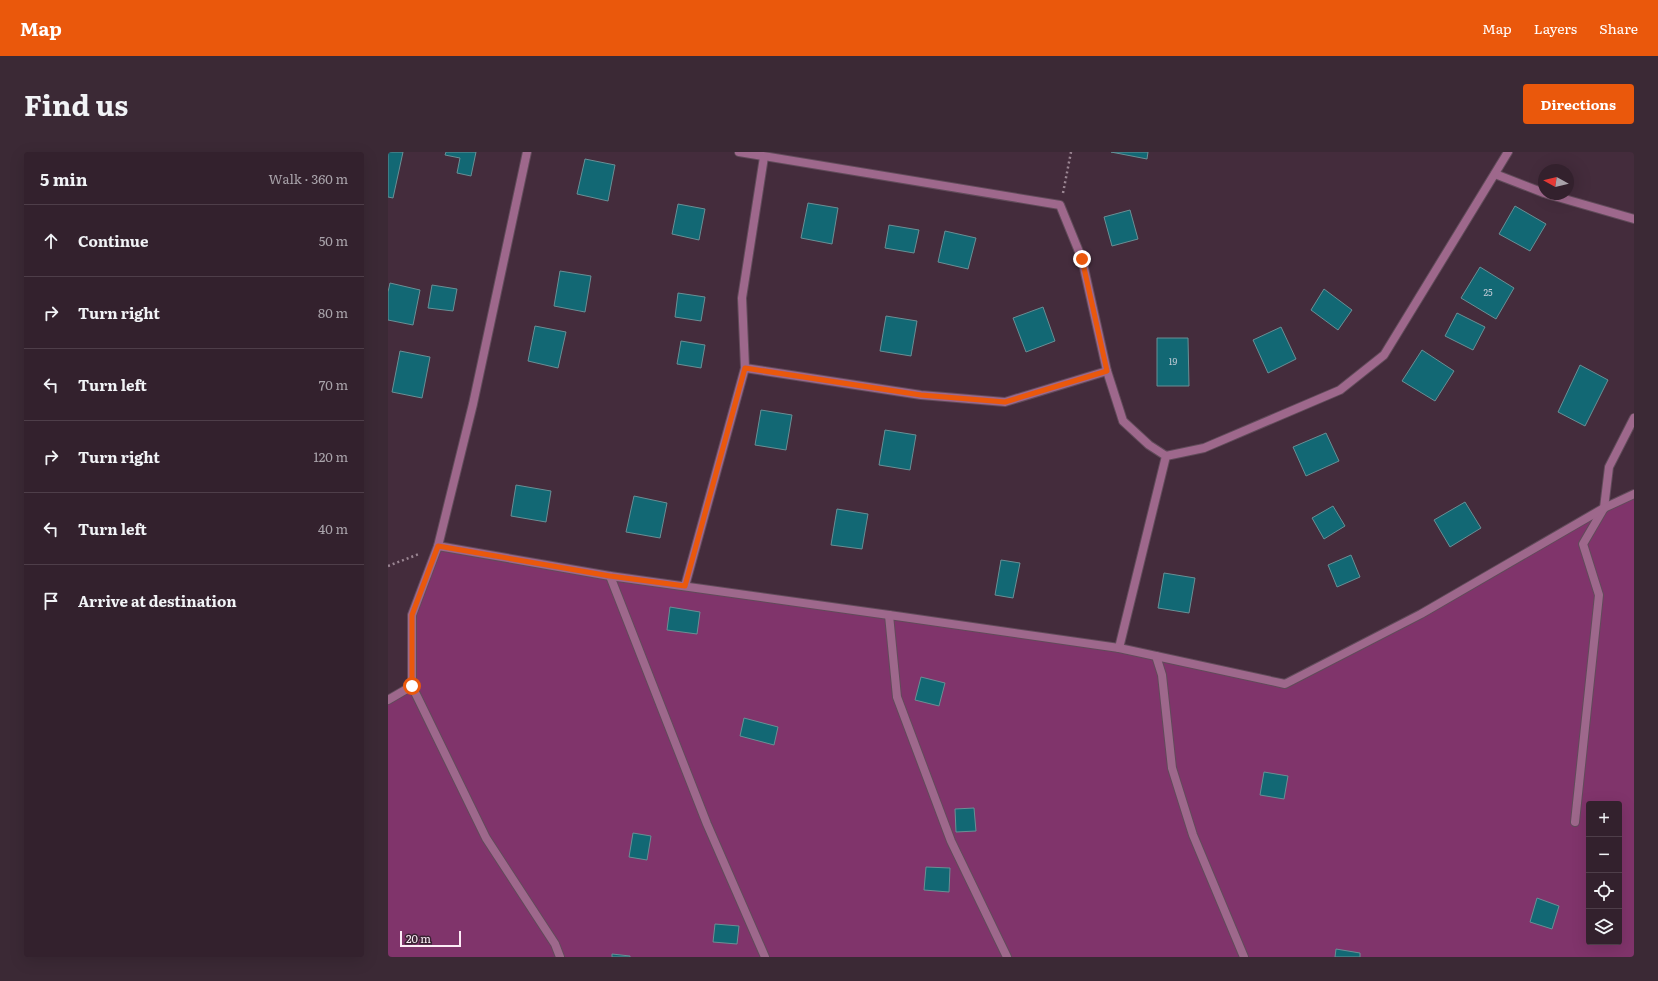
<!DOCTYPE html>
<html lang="en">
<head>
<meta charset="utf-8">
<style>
  body { margin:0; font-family:Literata,serif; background:#3b2935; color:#f1f3f6 }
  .controls { position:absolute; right:12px; bottom:12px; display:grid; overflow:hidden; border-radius:4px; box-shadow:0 4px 16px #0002 }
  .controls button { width:36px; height:36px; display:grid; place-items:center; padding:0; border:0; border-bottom:1px solid #4e3e49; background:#33212d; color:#f1f3f6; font:20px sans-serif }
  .compass { position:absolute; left:1150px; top:12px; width:36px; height:36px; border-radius:50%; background:#33212d; box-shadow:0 4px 16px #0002; rotate:278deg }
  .scale { position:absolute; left:12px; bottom:10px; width:61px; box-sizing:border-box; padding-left:4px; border:2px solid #fcecf6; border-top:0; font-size:11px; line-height:14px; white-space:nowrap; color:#fcecf6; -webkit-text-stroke:3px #392232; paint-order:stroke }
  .stop { position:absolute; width:12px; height:12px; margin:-9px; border:3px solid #ea580c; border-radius:50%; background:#fff }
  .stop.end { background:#ea580c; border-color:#fff; box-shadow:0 1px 4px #0008 }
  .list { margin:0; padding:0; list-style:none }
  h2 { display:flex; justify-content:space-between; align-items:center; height:52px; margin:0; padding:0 16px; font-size:17px }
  h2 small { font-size:13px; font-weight:400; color:#a9a3aa }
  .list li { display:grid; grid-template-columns:26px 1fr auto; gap:12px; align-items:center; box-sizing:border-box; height:72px; padding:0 16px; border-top:1px solid #4e3e49 }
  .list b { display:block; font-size:15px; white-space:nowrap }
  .list em { font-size:13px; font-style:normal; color:#a9a3aa }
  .icon { flex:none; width:22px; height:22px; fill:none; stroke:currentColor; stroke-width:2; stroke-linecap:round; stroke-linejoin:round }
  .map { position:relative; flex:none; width:1246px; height:805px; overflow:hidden; border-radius:4px }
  header { display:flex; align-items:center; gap:24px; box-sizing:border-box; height:56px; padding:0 20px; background:#ea580c; color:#fff }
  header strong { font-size:19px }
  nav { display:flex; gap:22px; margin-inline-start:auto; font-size:14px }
  .intro { display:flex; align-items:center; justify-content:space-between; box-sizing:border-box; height:96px; padding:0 24px }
  h1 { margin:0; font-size:28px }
  .button { padding:10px 18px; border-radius:4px; background:#ea580c; color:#fff; font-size:14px; font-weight:700 }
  main { display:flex; gap:24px; padding:0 24px }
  aside { flex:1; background:#33212d; border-radius:4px; box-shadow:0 4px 16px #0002 }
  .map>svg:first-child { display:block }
</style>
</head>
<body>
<header>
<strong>Map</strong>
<nav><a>Map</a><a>Layers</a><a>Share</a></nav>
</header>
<div class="intro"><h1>Find us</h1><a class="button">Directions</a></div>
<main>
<aside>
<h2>5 min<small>Walk · 360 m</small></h2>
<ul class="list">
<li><svg class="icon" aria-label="ahead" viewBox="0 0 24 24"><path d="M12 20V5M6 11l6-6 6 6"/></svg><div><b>Continue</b></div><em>50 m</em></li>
<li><svg class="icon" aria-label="right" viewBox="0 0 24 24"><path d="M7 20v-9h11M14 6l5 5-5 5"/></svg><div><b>Turn right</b></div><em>80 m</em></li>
<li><svg class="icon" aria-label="left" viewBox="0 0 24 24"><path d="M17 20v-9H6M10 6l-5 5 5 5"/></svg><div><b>Turn left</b></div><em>70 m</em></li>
<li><svg class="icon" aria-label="right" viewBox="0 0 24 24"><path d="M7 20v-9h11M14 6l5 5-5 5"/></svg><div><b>Turn right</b></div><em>120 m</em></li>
<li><svg class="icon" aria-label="left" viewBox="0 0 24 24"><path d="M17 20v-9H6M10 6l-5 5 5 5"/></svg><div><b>Turn left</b></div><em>40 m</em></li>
<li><svg class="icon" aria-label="arrive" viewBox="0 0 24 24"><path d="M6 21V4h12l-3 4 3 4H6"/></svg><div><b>Arrive at destination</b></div></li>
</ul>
</aside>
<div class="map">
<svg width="1246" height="805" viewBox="0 0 1246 805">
  <rect width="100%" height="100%" fill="#442c3c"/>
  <!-- green -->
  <path fill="#80346b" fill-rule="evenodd" d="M1246,342V805H0V545L24,534V463L50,394L731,496L897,532ZM1201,652H1231V790H1201Z"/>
  <!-- building -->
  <g fill="#126874" stroke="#698f95">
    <path d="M0,0H15L5,46L0,45Z"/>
    <path d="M58,0H88L83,24L69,21L72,6L57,3Z"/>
    <path d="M723,0H760L759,7Z"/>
    <path d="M197,7L227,13L220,49L189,42Z"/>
    <path d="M420,51L450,56L444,92L413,86Z"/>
    <path d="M290,52L317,57L311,88L284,82Z"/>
    <path d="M1127,54L1158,72L1142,99L1111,82Z"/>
    <path d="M742,58L750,87L724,94L716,65Z"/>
    <path d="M501,73L531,78L526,101L497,96Z"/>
    <path d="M557,79L588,86L580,117L550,110Z"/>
    <path d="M1092,115L1126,136L1108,167L1073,146Z"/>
    <path d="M172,119L203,124L197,160L166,154Z"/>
    <path d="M2,131L32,138L25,173L0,168V140Z"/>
    <path d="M44,133L69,137L65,159L40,156Z"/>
    <path d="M936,137L964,158L950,178L923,158Z"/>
    <path d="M290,141L317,145L313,169L287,165Z"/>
    <path d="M655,155L667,189L638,200L625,166Z"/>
    <path d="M1069,161L1097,175L1085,198L1057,184Z"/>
    <path d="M498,164L529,169L523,204L492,199Z"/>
    <path d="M147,174L178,180L170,216L140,209Z"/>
    <path d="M893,175L908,207L880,221L865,188Z"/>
    <path d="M769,186H800L801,234H769Z"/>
    <path d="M293,189L317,193L313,216L289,212Z"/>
    <path d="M1034,198L1066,219L1047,249L1014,229Z"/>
    <path d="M12,199L42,205L34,246L4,240Z"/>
    <path d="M1192,213L1220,228L1197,274L1170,260Z"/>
    <path d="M373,258L404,263L398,298L367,293Z"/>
    <path d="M497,278L528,283L522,318L491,313Z"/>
    <path d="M938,281L951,309L918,324L905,295Z"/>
    <path d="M128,333L163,339L158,370L123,364Z"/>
    <path d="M246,344L279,351L272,386L238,380Z"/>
    <path d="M1077,350L1093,376L1062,395L1046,368Z"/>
    <path d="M945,354L957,374L936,387L924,366Z"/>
    <path d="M449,357L480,362L474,397L443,393Z"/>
    <path d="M963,403L972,425L949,435L940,413Z"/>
    <path d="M613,408L632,411L625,446L607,443Z"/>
    <path d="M776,421L807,426L801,461L770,456Z"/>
    <path d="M282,455L312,460L309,482L279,478Z"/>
    <path d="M533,525L557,531L551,554L527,548Z"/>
    <path d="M356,566L390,575L386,593L352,584Z"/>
    <path d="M876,620L900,624L896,647L872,643Z"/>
    <path d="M586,656L588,679L568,680L567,657Z"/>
    <path d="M245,681L263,684L259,708L241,705Z"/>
    <path d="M538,715L562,716L561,740L536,738Z"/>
    <path d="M1149,746L1171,754L1164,777L1142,770Z"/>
    <path d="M327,772L351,774L349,792L325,790Z"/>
    <path d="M948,797L972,801V805H947Z"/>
    <path d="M224,802L242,804V805H224Z"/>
  </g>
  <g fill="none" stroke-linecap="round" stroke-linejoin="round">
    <defs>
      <g id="service">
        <path d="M1107,22L1156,41"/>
        <path d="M1159,42L1246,67"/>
        <path d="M501,463L509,545L563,689L619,805"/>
        <path d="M768,504L774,523L784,616L805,683L856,805"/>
        <path d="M1187,670L1211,443L1195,392L1216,356"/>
      </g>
      <g id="minor">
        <path d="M139,0L85,252L50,394L24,463V534L98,686L167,792L172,805"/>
        <path d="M351,0L672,53L694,107L719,219L735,269L761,293L778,304L731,496"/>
        <path d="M357,216L533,243L617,250L719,219"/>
        <path d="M778,304L816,296L952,238L996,203L1120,0"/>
        <path d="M1216,356L1221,315L1246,266"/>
        <path d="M50,394L222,424L501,463L731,496L897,532L1033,462L1216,356L1246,342"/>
        <path d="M222,424L319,672L377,805"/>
        <path d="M297,434L357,216L354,146L376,5"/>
        <path d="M0,548L24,534"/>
      </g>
    </defs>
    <!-- service casing -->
    <use href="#service" stroke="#614b5a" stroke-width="10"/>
    <!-- minor casing -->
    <use href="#minor" stroke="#614b5a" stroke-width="10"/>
    <!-- path -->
    <g stroke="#9b8693" stroke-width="2.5" stroke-dasharray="2 3" stroke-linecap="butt">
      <path d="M675,41L683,0"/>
      <path d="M0,414L31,402"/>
    </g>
    <!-- service -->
    <use href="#service" stroke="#9e688c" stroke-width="8"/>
    <!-- minor -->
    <use href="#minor" stroke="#9e688c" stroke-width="8"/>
  </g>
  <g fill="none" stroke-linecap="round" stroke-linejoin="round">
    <!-- route -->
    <path stroke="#ea580c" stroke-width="5" d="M24,534V463L50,394L222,424L297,434L357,216L533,243L617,250L719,219L694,107"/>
  </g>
  <g text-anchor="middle" stroke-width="3.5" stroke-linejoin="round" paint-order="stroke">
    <!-- number labels -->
    <g font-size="9" fill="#c2cbd6">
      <text x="1100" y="144">25</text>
      <text x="785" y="213">19</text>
    </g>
  </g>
</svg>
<div class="controls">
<button>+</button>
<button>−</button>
<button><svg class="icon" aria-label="locate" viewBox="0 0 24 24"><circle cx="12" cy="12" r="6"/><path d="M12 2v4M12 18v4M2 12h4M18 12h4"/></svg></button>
<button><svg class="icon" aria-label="layers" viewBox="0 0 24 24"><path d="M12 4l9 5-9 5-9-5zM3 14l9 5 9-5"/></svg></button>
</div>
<svg class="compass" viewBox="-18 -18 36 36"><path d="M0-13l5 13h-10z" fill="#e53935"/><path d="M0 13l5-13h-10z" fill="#a9a3aa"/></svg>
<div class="scale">20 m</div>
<div class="stop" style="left:24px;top:534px"></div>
<div class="stop end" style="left:694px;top:107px"></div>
</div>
</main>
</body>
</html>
